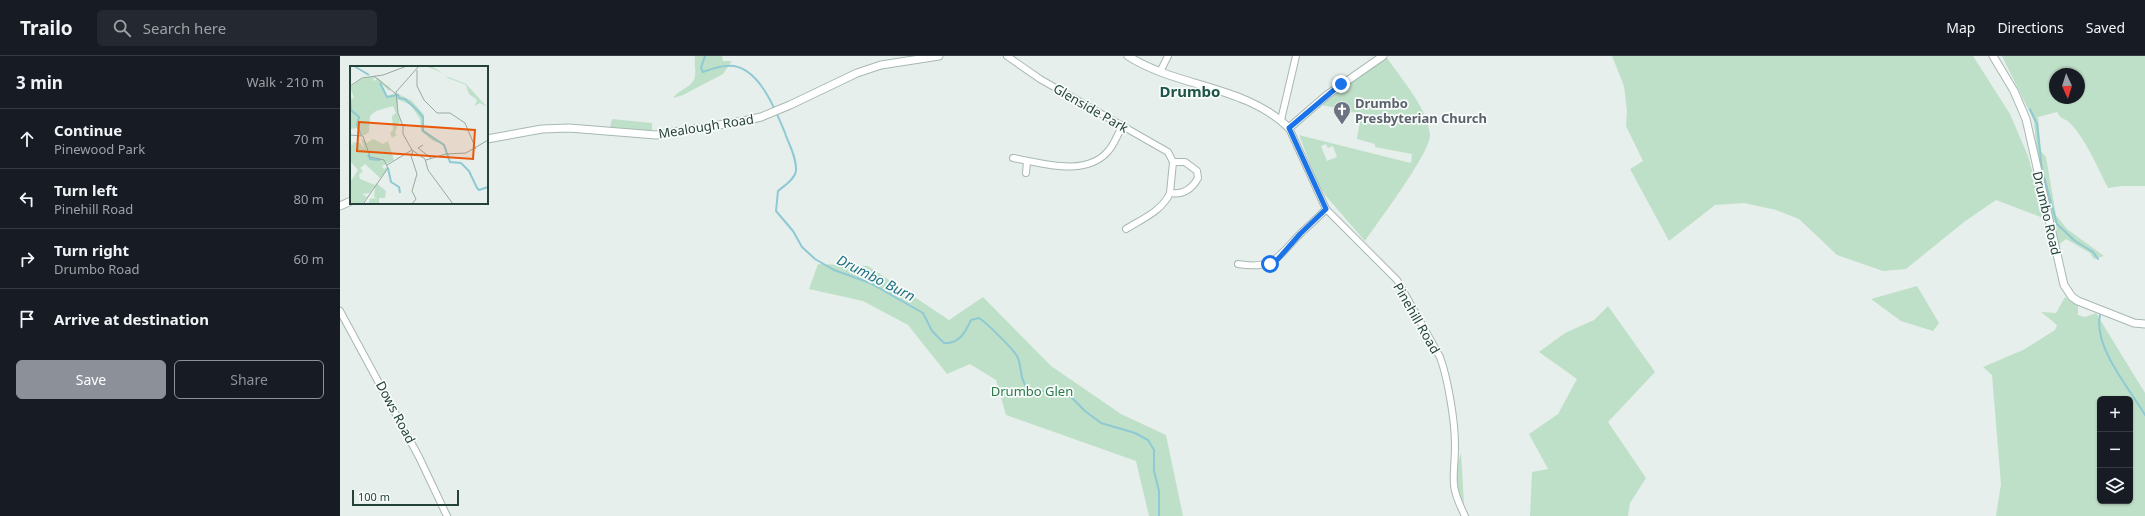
<!DOCTYPE html>
<html lang="en">
<head>
<meta charset="utf-8">
<style>
  body { margin:0; font-family:"Noto Sans",sans-serif; background:#242831; color:#f1f3f6 }
  .controls { position:absolute; right:12px; bottom:12px; display:grid; overflow:hidden; border-radius:6px; box-shadow:0 1px 3px #0004 }
  .controls button { width:36px; height:36px; display:grid; place-items:center; padding:0; border:0; border-bottom:1px solid #363941; background:#171b24; color:#f1f3f6; font:20px sans-serif }
  .compass { position:absolute; left:1709px; top:12px; width:36px; height:36px; border-radius:50%; background:#171b24; box-shadow:0 1px 3px #0004; rotate:176deg }
  .scale { position:absolute; left:12px; bottom:10px; width:107px; box-sizing:border-box; padding-left:4px; border:2px solid #24423a; border-top:0; font-size:11px; line-height:14px; white-space:nowrap; color:#24423a; -webkit-text-stroke:3px #f7fbf9; paint-order:stroke }
  .stop { position:absolute; width:12px; height:12px; margin:-9px; border:3px solid #1a73e8; border-radius:50%; background:#fff }
  .stop.end { background:#1a73e8; border-color:#fff; box-shadow:0 1px 4px #0008 }
  .list { margin:0; padding:0; list-style:none }
  h2 { display:flex; justify-content:space-between; align-items:center; height:52px; margin:0; padding:0 16px; font-size:17px }
  h2 small { font-size:13px; font-weight:400; color:#9ea1a6 }
  .list li { display:grid; grid-template-columns:26px 1fr auto; gap:12px; align-items:center; box-sizing:border-box; height:60px; padding:0 16px; border-top:1px solid #363941 }
  .list b { display:block; font-size:15px; white-space:nowrap }
  .list p { margin:0; font-size:13px; white-space:nowrap; color:#9ea1a6 }
  .list em { font-size:13px; font-style:normal; color:#9ea1a6 }
  .actions { display:flex; gap:8px; padding:12px 16px }
  .actions a { flex:1; padding:9px 0; border:1px solid #8c9099; border-radius:6px; text-align:center; font-size:14px; color:#8c9099 }
  .actions .main { background:#8c9099; color:#fff }
  .icon { flex:none; width:22px; height:22px; fill:none; stroke:currentColor; stroke-width:2; stroke-linecap:round; stroke-linejoin:round }
  .map { position:relative; flex:none; width:1805px; height:460px; overflow:hidden }
  header { display:flex; align-items:center; gap:24px; box-sizing:border-box; height:56px; padding:0 20px; background:#171b24; border-bottom:1px solid #363941 }
  header strong { font-size:19px }
  nav { display:flex; gap:22px; margin-inline-start:auto; font-size:14px }
  .search { width:280px; height:36px; background:#242831; display:flex; align-items:center; gap:10px; box-sizing:border-box; padding:0 14px; border-radius:6px; color:#9ea1a6; font-size:15px }
  main { display:flex }
  aside { flex:1; background:#171b24 }
  .map>svg:first-child { display:block }
</style>
</head>
<body>
<header>
<strong>Trailo</strong>
<div class="search"><svg class="icon" aria-label="search" viewBox="0 0 24 24"><circle cx="10" cy="10" r="6"/><path d="M15 15l6 6"/></svg>Search here</div>
<nav><a>Map</a><a>Directions</a><a>Saved</a></nav>
</header>
<main>
<aside>
<h2>3 min<small>Walk · 210 m</small></h2>
<ul class="list">
<li><svg class="icon" aria-label="ahead" viewBox="0 0 24 24"><path d="M12 20V5M6 11l6-6 6 6"/></svg><div><b>Continue</b><p>Pinewood Park</p></div><em>70 m</em></li>
<li><svg class="icon" aria-label="left" viewBox="0 0 24 24"><path d="M17 20v-9H6M10 6l-5 5 5 5"/></svg><div><b>Turn left</b><p>Pinehill Road</p></div><em>80 m</em></li>
<li><svg class="icon" aria-label="right" viewBox="0 0 24 24"><path d="M7 20v-9h11M14 6l5 5-5 5"/></svg><div><b>Turn right</b><p>Drumbo Road</p></div><em>60 m</em></li>
<li><svg class="icon" aria-label="arrive" viewBox="0 0 24 24"><path d="M6 21V4h12l-3 4 3 4H6"/></svg><div><b>Arrive at destination</b></div></li>
</ul>
<div class="actions"><a class="main">Save</a><a>Share</a></div>
</aside>
<div class="map">
<svg width="1805" height="460" viewBox="0 0 1805 460">
  <rect width="100%" height="100%" fill="#e6efeb"/>
  <!-- green -->
  <g fill="#bfe0c8" fill-rule="evenodd">
    <path d="M355,0H382L383,5H392L383,18L343,39L333,42C339,33 354,31 355,20C356,14 354,6 355,0Z"/>
    <path d="M1272,0H1633L1670,58L1688,100L1706,163L1656,144L1624,166L1566,213L1543,215L1497,199L1459,163L1436,154L1404,147L1375,149L1329,185L1290,113L1303,105L1286,70L1287,55L1284,30Z"/>
    <path d="M1662,0H1805V130H1781L1768,132C1757,111 1747,85 1730,67C1725,62 1721,64 1717,56L1698,61L1701,95L1706,101L1716,159L1727,173L1764,200L1754,203L1750,197L1726,183L1717,190L1697,98L1694,65ZM1715,18H1739V42H1715Z"/>
    <path d="M1047,2C1063,25 1086,50 1090,78C1092,95 1037,167 1025,185L985,139L977,126L959,79L1071,107L1072,98L1035,91V88L1017,83L1021,58L978,48L1007,25ZM986,88L988,92L993,90L997,101L987,105L981,90Z"/>
    <path d="M272,63L312,67V75L270,71Z"/>
    <path d="M478,208L528,210L609,264L643,241L711,310L781,358L826,379L843,460H809L796,405L666,359L656,324L630,308L607,318L568,269L523,245L469,233Z"/>
    <path d="M1577,230L1599,267L1593,275L1561,265L1531,243Z"/>
    <path d="M1725,241L1738,250V259L1745,261L1756,257L1805,337V460H1656L1661,428L1652,319L1643,311L1683,294L1715,274L1717,269L1701,256L1716,257ZM1760,343H1790V445H1760Z"/>
    <path d="M1268,250L1315,316L1268,366L1306,422L1290,447L1288,460H1190L1192,416L1208,413L1189,378L1218,358L1237,323L1199,296L1225,277L1254,264Z"/>
    <path d="M1121,397L1124,449C1113,427 1113,421 1121,397Z"/>
  </g>
  <g fill="none" stroke-linecap="round" stroke-linejoin="round">
    <!-- stream -->
    <g stroke="#8ec9d4" stroke-width="2">
      <path d="M365,0L361,12L363,16C371,13 379,10 387,10C418,7 436,55 445,77C449,89 457,102 456,115C455,123 444,130 438,135L436,155L453,175L462,191L475,203L494,214L530,227L583,257L592,275L604,287C619,288 625,277 631,264L639,262C647,267 672,292 677,300C683,312 678,321 689,335H709L731,341L745,355L761,367L795,377L808,384L814,394V415L819,435V460"/>
      <path d="M1690,53L1697,68L1702,114L1717,168L1735,185L1753,196L1758,203"/>
      <path d="M1760,259C1753,291 1790,333 1805,359"/>
    </g>
    <defs>
      <g id="minor">
        <path d="M667,0L700,23L828,96L833,106H845L857,115L858,122C852,133 843,139 830,137C822,155 802,163 786,173"/>
        <path d="M820,16L828,0"/>
        <path d="M941,64L956,0"/>
        <path d="M949,72L986,153L1057,224L1100,301C1108,323 1115,365 1115,389C1115,424 1108,426 1125,460"/>
        <path d="M673,102C702,107 747,122 769,94C775,87 778,77 783,69"/>
        <path d="M686,117L687,105"/>
        <path d="M830,137L833,106"/>
        <path d="M898,208C933,214 938,201 959,179C968,170 978,162 986,153"/>
        <path d="M0,255L79,401L107,460"/>
      </g>
      <g id="tertiary">
        <path d="M788,0C838,32 905,29 949,72L987,39L1043,0"/>
        <path d="M1653,0L1674,35L1686,63L1724,229L1732,241L1738,245L1794,267L1805,268"/>
        <path d="M147,83L202,73L229,72L316,79L404,65L421,61L450,49L517,17L541,9L599,0"/>
        <path d="M0,150L11,145"/>
      </g>
    </defs>
    <!-- minor casing -->
    <use href="#minor" stroke="#a8b8b2" stroke-width="8"/>
    <!-- tertiary casing -->
    <use href="#tertiary" stroke="#a8b8b2" stroke-width="9"/>
    <!-- minor -->
    <use href="#minor" stroke="#fff" stroke-width="6"/>
    <!-- tertiary -->
    <use href="#tertiary" stroke="#fff" stroke-width="7"/>
  </g>
  <g fill="none" stroke-linecap="round" stroke-linejoin="round">
    <!-- route -->
    <path stroke="#1a73e8" stroke-width="5" d="M930,208L938,203L960,178L986,153L949,72L1001,28"/>
  </g>
  <!-- icons -->
  <defs>
    <symbol id="church-pin" viewBox="-11 -11 22 30"><path d="M0 17L-7.5 6A9.5 9.5 0 1 1 7.5 6Z" fill="#6b7280" stroke="#f7fbf9"/><path d="M-1.2-6h2.4v3.5h3.3v2.4h-3.3V6h-2.4V-.1h-3.3v-2.4h3.3Z" fill="#fff"/></symbol>
  </defs>
  <g fill-rule="evenodd">
    <use href="#church-pin" x="992" y="44" width="20" height="27"/>
  </g>
  <g text-anchor="middle" stroke-width="3.5" stroke-linejoin="round" paint-order="stroke">
    <!-- worship labels -->
    <g font-size="13" font-weight="bold" fill="#5b616d" stroke="#f7fbf9" text-anchor="start">
      <text x="1015" y="52">Drumbo<tspan x="1015" dy="15">Presbyterian Church</tspan></text>
    </g>
    <!-- street labels -->
    <g font-size="13" fill="#24423a" stroke="#f7fbf9">
      <text transform="translate(751 52) rotate(30)" y="5">Glenside Park</text>
      <text transform="translate(366 70) rotate(-9)" y="5">Mealough Road</text>
      <text transform="translate(1707 157) rotate(77)" y="5">Drumbo Road</text>
      <text transform="translate(1077 262) rotate(60)" y="5">Pinehill Road</text>
      <text transform="translate(56 356) rotate(62)" y="5">Dows Road</text>
    </g>
    <!-- park labels -->
    <g font-size="13" fill="#2d7a4b" stroke="#f7fbf9">
      <text x="692" y="340">Drumbo Glen</text>
    </g>
    <!-- water labels -->
    <g font-size="14" font-style="italic" fill="#1c6f80" stroke="#f7fbf9">
      <text transform="translate(536 222) rotate(27)" y="5">Drumbo Burn</text>
    </g>
    <!-- quarter labels -->
    <g font-size="15" font-weight="bold" fill="#1f5548" stroke="#f7fbf9">
      <text x="850" y="41">Drumbo</text>
    </g>
  </g>
  <!-- overview -->
  <g transform="translate(10 10)">
    <rect width="138" height="138" fill="#e6efeb"/>
    <path d="M75,0H81L93,7L96,10L116,18L137,41L130,37L125,40L127,34L119,28L116,19L98,12L93,7ZM23,10L26,12L23,13L24,15L28,12L37,20L43,16L38,20L40,23L39,25L32,18L37,30L46,27L62,35L74,49V64L93,78L83,75L71,65L70,53L61,39L49,34L48,29V47L51,56H49L45,67L47,69L42,72L40,67L43,64L42,50L46,47L43,40L26,45L20,50L19,66L15,69H11L7,62L0,63V33L4,32L0,21L11,13ZM11,72L17,77L23,73L33,78L38,75L44,94L32,100L34,103L37,101V105L30,112L15,98L10,102L13,105L9,109L10,113L25,119L26,117L36,125L35,132H29V138L19,137L20,133L27,132L24,131L25,123L23,122L20,127L12,128L17,131L12,138H0V116L8,104L0,95V79L4,78L0,76L10,77L14,82Z" fill="#bfe0c8"/>
    <path fill="none" stroke="#8ec9d4" stroke-width="2" d="M4,0L19,9M30,17L37,31L48,29L49,32L55,33L68,45L73,51V65L94,79L100,96L111,97L119,105L127,122L129,124L138,121M0,33L1,44L9,51L7,59L11,69M18,89L20,93L30,94M38,102L41,116L49,121L50,127"/>
    <path fill="none" stroke="#98aaa4" stroke-width="1" d="M67,4V20L74,34L87,47H100L115,57L126,83M24,10L46,28M0,20L12,12L33,9L57,0M0,69L13,70L20,91L34,94L38,102L13,138M73,79L68,82L81,92M62,84L53,68V60L48,47L46,26L69,0M62,84L75,93L78,104L103,138M76,94L96,88L116,87L138,74M37,99L62,84M62,138L66,133L62,125L67,108L61,90L63,85"/>
    <path fill="#e8590c" fill-opacity="0.15" stroke="#e8590c" stroke-width="2" d="M9,56L125,64L123,93L7,85Z"/>
    <rect width="138" height="138" fill="none" stroke="#24423a" stroke-width="2"/>
  </g>
</svg>
<div class="controls">
<button>+</button>
<button>−</button>
<button><svg class="icon" aria-label="layers" viewBox="0 0 24 24"><path d="M12 4l9 5-9 5-9-5zM3 14l9 5 9-5"/></svg></button>
</div>
<svg class="compass" viewBox="-18 -18 36 36"><path d="M0-13l5 13h-10z" fill="#e53935"/><path d="M0 13l5-13h-10z" fill="#9ea1a6"/></svg>
<div class="scale">100 m</div>
<div class="stop" style="left:930px;top:208px"></div>
<div class="stop end" style="left:1001px;top:28px"></div>
</div>
</main>
</body>
</html>
